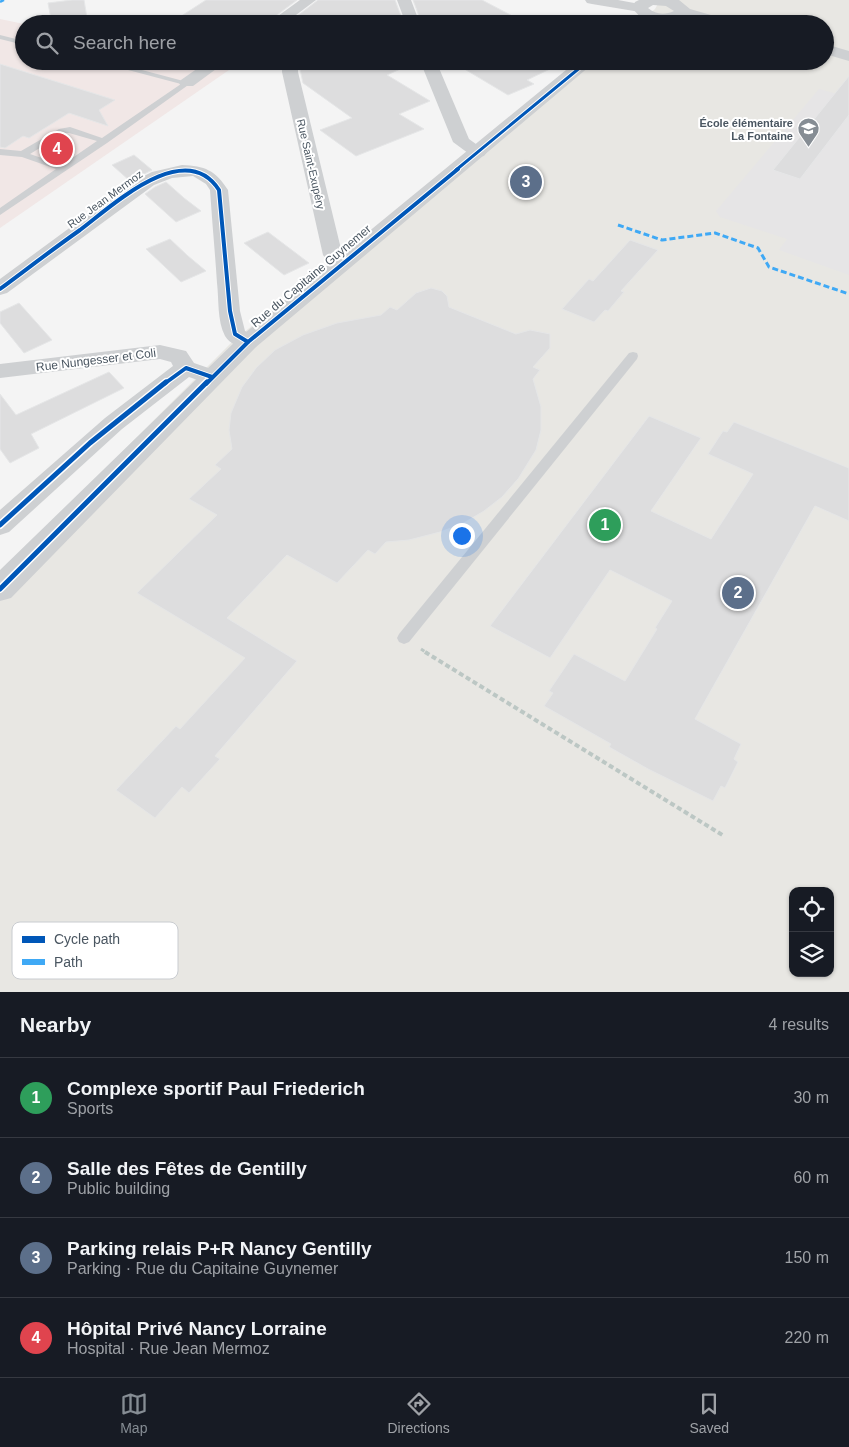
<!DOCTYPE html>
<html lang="en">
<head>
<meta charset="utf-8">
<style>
  body { margin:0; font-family:Helvetica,sans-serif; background:#20242c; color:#f1f3f6 }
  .controls { position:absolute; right:15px; bottom:15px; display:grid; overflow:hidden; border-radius:10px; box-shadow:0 1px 4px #0004 }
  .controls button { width:45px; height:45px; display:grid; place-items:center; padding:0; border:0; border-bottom:1px solid #363941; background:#171b24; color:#f1f3f6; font:25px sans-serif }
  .you { position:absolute; left:461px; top:535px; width:18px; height:18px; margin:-12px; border:4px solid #fff; border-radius:50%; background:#1a73e8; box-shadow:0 0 0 8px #1a73e833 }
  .badge { display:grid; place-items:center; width:32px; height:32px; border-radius:50%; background:#868d94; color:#fff; font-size:16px; font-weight:700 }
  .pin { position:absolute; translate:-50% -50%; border:2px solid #fff; box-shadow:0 1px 5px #0006 }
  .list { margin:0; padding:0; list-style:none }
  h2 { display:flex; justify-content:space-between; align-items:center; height:65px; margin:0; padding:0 20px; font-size:21px }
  h2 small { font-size:16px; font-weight:400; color:#9ea1a6 }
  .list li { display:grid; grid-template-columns:32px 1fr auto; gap:15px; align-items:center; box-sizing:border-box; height:80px; padding:0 20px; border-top:1px solid #363941 }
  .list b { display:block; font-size:19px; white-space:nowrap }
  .list p { margin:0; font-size:16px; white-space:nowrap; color:#9ea1a6 }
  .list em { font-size:16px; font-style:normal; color:#9ea1a6 }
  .icon { flex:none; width:28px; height:28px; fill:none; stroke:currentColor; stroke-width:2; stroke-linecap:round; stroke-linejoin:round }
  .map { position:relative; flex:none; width:849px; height:992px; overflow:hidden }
  .search { position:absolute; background:#171b24; box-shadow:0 1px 4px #0004; left:15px; right:15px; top:15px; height:55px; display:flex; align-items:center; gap:12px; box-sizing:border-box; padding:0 18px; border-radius:28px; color:#9ea1a6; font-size:19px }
  .sheet { height:385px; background:#171b24 }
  nav { display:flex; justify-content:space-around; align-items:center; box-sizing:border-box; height:70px; border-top:1px solid #363941; background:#171b24; font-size:14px; color:#9ea1a6 }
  nav a { display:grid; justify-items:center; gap:2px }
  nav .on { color:#868d94 }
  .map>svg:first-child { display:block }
</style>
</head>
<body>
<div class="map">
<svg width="849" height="992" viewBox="0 0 849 992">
  <rect width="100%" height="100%" fill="#f4f4f4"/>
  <!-- commercial -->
  <path fill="#e8e7e3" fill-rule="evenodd" d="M660,0H849V992H0V574L234,340L589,61H825V24H637L655,9ZM793,891H830V973H793Z"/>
  <!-- education -->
  <path fill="#e6e5e6" d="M819,89L849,97V275L779,250L787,239L720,217L716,211Z"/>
  <!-- medical -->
  <path fill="#f1e7e6" d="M0,19L24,24V61H195L229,70L0,228Z"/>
  <!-- building -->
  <g fill="#ddddde" stroke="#e5e6e7">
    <path d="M72,0H84L88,24H52L48,3Z"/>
    <path d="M206,0H297L265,24H169Z"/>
    <path d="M318,0H395L404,24H287Z"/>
    <path d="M413,0H482L522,21L514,24H422Z"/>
    <path d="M320,61H418L387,75L430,101L399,114L424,129L356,156L320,130L352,118L303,83L300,69Z"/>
    <path d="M451,61H540L552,68L527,80L534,84L508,95Z"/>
    <path d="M0,64L115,100L99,110L108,126L69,113L29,138L23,136L5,148L0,147Z"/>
    <path d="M849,76V115L800,179L773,170Z"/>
    <path d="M134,155L152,170L130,181L112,165Z"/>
    <path d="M166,182L184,198L201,211L176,222L145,194L155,187Z"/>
    <path d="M268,232L309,263L284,275L244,243Z"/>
    <path d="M170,239L188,256L206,271L181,282L146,249Z"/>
    <path d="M630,240L658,250L621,291L624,292L608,311L605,310L594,322L562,309L589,279L593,281Z"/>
    <path d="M431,288L442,291L447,296L449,307L516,334L530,330L550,334V348L533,367L540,370L533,379L541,407V430L536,450L518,479L502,497L484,511L462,524L440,532L409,540L386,542L375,554L368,550L337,583L287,555L227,618L297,661L215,756L220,759L189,793L182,787L155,818L116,790L176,726L180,729L245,658L137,593L217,515L189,499L221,469L215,465L232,449L229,430L231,413L242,387L256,368L275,350L303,335L337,323L381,315L390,307L397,310L416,293Z"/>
    <path d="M19,303L52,340L24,353L0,323V312Z"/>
    <path d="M109,372L124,388L31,434L39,448L10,463L0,449V394L16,415Z"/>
    <path d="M649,416L701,438L651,511L711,539L753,474L708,454L723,431L727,432L734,422L849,468V521L815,506L695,719L741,744L734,759L738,762L725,788L721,786L713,801L648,769L609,747L611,744L544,706L553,693L549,691L574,654L625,681L657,629L655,628L672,601L610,570L550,658L490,626Z"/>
  </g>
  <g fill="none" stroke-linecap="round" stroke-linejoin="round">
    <!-- path-far1 -->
    <path stroke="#bcc7c4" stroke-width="3" stroke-dasharray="4 2.5" stroke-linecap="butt" d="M421,649L427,653"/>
    <!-- path -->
    <path stroke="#bcc7c4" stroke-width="4" stroke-dasharray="5 3" stroke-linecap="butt" d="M425,652L724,836"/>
    <!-- service -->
    <g fill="#ced0d2" fill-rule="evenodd">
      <path d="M0,35L24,41V45L0,39Z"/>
      <path d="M94,61H108L191,83L107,143L0,215V208L56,169L22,157L0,155V149L21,151L59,129L70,127L102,138L181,84ZM64,133H69L97,141L62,165L30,154Z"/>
      <path d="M633,352L637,353L638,356L637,359L409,642L404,644L399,642L397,638L399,634L629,353Z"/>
    </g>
    <!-- minor -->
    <g fill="#ced0d2" fill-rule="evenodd">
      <path d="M300,0H316L284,24H267Z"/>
      <path d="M397,0H411L420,24H406Z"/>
      <path d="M585,0H618L645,5L647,8L645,11L640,12L592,4L587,3Z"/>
      <path d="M208,61H227L193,86H181L179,83L181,80Z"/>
      <path d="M287,61H304L298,68V72L341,249L342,251L353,256L356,260L353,264C343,267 329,264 323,255L282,72V67Z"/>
      <path d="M420,61H436L469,139L487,152L484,156L478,157L472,156L453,142Z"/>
      <path d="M182,165C205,166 215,170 228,190L240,311L245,331L256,337L259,342L256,347C246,350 231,346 225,336C217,321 219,299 217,283C215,252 212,221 210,190L206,184L193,176L172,178L154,185L7,293L0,295V279L132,182L152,172Z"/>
      <path d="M160,345L186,351L194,363L220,372L223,377L220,382L212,385L189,377L122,429L9,532L0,535V510L105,418L173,366L171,362L160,359L0,378V364Z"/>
    </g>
    <!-- tertiary -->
    <g fill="#ced0d2" fill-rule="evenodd">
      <path d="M639,0H679L690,9L732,21L734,24H707L685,18L665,23H653L642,19L632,8L635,2ZM653,5L666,6L674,11C665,15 656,15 648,8Z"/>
      <path d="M825,44L849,51V61L825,54Z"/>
      <path d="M577,61H596L256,347L11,598L0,601V570L240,337Z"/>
    </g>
    <!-- quiet-far1 -->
    <path stroke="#3fa9f5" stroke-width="2.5" stroke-dasharray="5 2.5" stroke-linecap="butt" d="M0,2L4,0"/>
    <!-- quiet -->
    <path stroke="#3fa9f5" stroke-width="3" stroke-dasharray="6 3" stroke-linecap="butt" d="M618,225L662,240L715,233L758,248L769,267L849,294"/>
    <defs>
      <path id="cycleway-far2" d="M456,170L588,61"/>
      <g id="cycleway-far1">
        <path d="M0,289C27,269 53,249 80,230C112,206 185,137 219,190L230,311L235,334L248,342"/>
        <path d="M164,384L186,368L212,377"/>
        <path d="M206,384L248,342L458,169"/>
      </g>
      <g id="cycleway">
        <path d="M0,525L90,443L166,382"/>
        <path d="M0,589L207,382"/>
      </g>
    </defs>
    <!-- cycleway-far2 casing -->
    <use href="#cycleway-far2" stroke="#fff" stroke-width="5"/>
    <!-- cycleway-far1 casing -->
    <use href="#cycleway-far1" stroke="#fff" stroke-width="6"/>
    <!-- cycleway casing -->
    <use href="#cycleway" stroke="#fff" stroke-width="8"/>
    <!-- cycleway-far2 -->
    <use href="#cycleway-far2" stroke="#0057b8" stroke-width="3"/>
    <!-- cycleway-far1 -->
    <use href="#cycleway-far1" stroke="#0057b8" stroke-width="4"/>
    <!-- cycleway -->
    <use href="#cycleway" stroke="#0057b8" stroke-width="5"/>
  </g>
  <!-- icons -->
  <defs>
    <symbol id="school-pin" viewBox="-11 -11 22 30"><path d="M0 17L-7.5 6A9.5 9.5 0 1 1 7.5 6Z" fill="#868d94" stroke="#fff"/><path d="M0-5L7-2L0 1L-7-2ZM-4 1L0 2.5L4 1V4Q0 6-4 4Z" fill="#fff"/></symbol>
  </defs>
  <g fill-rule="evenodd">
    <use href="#school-pin" x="796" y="116" width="25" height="34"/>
  </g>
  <g text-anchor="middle" stroke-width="4" stroke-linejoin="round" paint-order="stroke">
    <!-- far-poi labels -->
    <g font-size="11" font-weight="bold" fill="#4a5661" stroke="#fff" text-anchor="end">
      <text x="793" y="127">École élémentaire<tspan x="793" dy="13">La Fontaine</tspan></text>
    </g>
    <!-- far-street labels -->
    <g font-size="11" fill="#4a5661" stroke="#fff">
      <text transform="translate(311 164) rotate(77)" y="4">Rue Saint-Exupéry</text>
      <text transform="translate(105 199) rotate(-36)" y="4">Rue Jean Mermoz</text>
    </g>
    <!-- street labels -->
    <g font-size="12" fill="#4a5661" stroke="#fff">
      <text transform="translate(311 276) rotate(-40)" y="4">Rue du Capitaine Guynemer</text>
      <text transform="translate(96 360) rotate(-7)" y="4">Rue Nungesser et Coli</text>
    </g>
  </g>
  <!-- legend -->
  <rect x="12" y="922" width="166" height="57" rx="8" fill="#fff" stroke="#c9ccd0" stroke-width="1"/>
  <rect x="22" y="936" width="23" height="7" fill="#0057b8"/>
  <rect x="22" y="959" width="23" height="6" fill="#3fa9f5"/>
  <g font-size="14" fill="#4a5661">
    <text x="54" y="944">Cycle path</text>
    <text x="54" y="967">Path</text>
  </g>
</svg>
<div class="controls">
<button><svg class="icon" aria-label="locate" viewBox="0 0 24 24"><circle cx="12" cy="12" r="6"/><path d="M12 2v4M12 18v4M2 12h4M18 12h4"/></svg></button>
<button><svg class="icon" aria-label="layers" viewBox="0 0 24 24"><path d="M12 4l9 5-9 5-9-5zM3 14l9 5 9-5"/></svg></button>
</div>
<div class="you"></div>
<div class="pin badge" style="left:605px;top:525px;background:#2e9e5b">1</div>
<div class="pin badge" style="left:738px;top:593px;background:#5c6f8a">2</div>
<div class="pin badge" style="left:526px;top:182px;background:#5c6f8a">3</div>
<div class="pin badge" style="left:57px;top:149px;background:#e0444e">4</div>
<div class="search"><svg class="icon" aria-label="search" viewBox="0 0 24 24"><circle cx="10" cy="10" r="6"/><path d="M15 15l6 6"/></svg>Search here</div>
</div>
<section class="sheet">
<h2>Nearby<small>4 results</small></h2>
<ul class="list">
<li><span class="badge" style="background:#2e9e5b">1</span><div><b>Complexe sportif Paul Friederich</b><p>Sports</p></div><em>30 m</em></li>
<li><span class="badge" style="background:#5c6f8a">2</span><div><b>Salle des Fêtes de Gentilly</b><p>Public building</p></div><em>60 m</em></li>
<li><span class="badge" style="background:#5c6f8a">3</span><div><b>Parking relais P+R Nancy Gentilly</b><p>Parking · Rue du Capitaine Guynemer</p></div><em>150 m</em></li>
<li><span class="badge" style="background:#e0444e">4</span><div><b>Hôpital Privé Nancy Lorraine</b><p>Hospital · Rue Jean Mermoz</p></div><em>220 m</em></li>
</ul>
</section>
<nav>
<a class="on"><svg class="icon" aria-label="map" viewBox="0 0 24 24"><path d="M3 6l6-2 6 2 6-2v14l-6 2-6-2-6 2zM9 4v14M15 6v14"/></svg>Map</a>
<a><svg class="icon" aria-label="directions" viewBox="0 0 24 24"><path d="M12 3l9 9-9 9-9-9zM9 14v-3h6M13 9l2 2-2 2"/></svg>Directions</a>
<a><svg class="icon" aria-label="saved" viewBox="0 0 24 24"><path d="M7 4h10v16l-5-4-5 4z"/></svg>Saved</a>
</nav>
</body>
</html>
